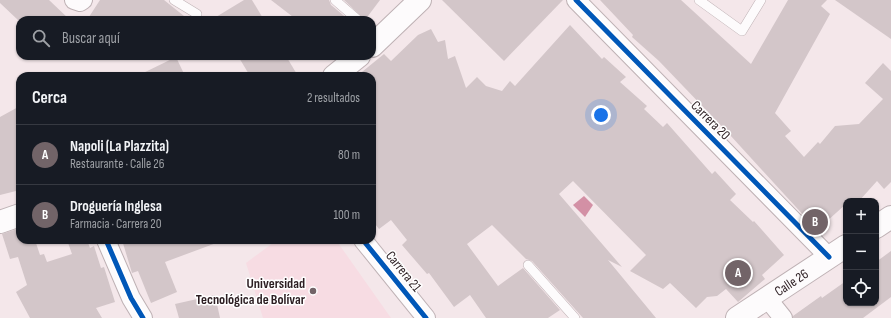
<!DOCTYPE html>
<html lang="es">
<head>
<meta charset="utf-8">
<style>
  body { margin:0; font-family:"Sofia Sans Condensed",sans-serif; background:#20242c; color:#f1f3f6 }
  .controls { position:absolute; right:12px; bottom:12px; display:grid; overflow:hidden; border-radius:8px; box-shadow:0 1px 3px #0004 }
  .controls button { width:36px; height:36px; display:grid; place-items:center; padding:0; border:0; border-bottom:1px solid #363941; background:#171b24; color:#f1f3f6; font:20px sans-serif }
  .you { position:absolute; left:601px; top:115px; width:14px; height:14px; margin:-10px; border:3px solid #fff; border-radius:50%; background:#1a73e8; box-shadow:0 0 0 6px #1a73e833 }
  .badge { display:grid; place-items:center; width:26px; height:26px; border-radius:50%; background:#726468; color:#fff; font-size:13px; font-weight:700 }
  .pin { position:absolute; translate:-50% -50%; border:2px solid #fff; box-shadow:0 1px 4px #0006 }
  .list { margin:0; padding:0; list-style:none }
  h2 { display:flex; justify-content:space-between; align-items:center; height:52px; margin:0; padding:0 16px; font-size:17px }
  h2 small { font-size:13px; font-weight:400; color:#9ea1a6 }
  .list li { display:grid; grid-template-columns:26px 1fr auto; gap:12px; align-items:center; box-sizing:border-box; height:60px; padding:0 16px; border-top:1px solid #363941 }
  .list b { display:block; font-size:15px; white-space:nowrap }
  .list p { margin:0; font-size:13px; white-space:nowrap; color:#9ea1a6 }
  .list em { font-size:13px; font-style:normal; color:#9ea1a6 }
  .icon { flex:none; width:22px; height:22px; fill:none; stroke:currentColor; stroke-width:2; stroke-linecap:round; stroke-linejoin:round }
  .map { position:relative; flex:none; width:891px; height:318px; overflow:hidden }
  .search { position:absolute; background:#171b24; box-shadow:0 1px 3px #0004; left:16px; top:16px; width:360px; height:44px; display:flex; align-items:center; gap:10px; box-sizing:border-box; padding:0 14px; border-radius:12px; color:#9ea1a6; font-size:15px }
  .panel { position:absolute; background:#171b24; box-shadow:0 1px 3px #0004; left:16px; top:72px; width:360px; height:172px; border-radius:12px }
  .map>svg:first-child { display:block }
</style>
</head>
<body>
<div class="map">
<svg width="891" height="318" viewBox="0 0 891 318">
  <rect width="100%" height="100%" fill="#f4e7ea"/>
  <!-- built -->
  <path fill="#f7dce3" d="M277,240H336L391,318H263L246,263Z"/>
  <!-- water -->
  <path fill="#d390a5" d="M584,196L593,205L585,217L573,205Z"/>
  <!-- building -->
  <g fill="#d3c6c9">
    <path d="M0,0H49L70,20H18L0,3Z"/>
    <path d="M100,0H164L189,20H87Z"/>
    <path d="M244,0H252L264,20H211Z"/>
    <path d="M271,0H329L331,5L349,20H297Z"/>
    <path d="M344,0H380L365,20Z"/>
    <path d="M442,0H563L504,61Z"/>
    <path d="M600,0H681L751,64L788,0H827L821,6L830,14L775,113L791,131L785,136L804,157L818,142L820,144L835,126L859,124L883,99L865,83L883,63L891,71V182L884,189L877,181L859,201H846V204L817,230L730,135L659,61L632,37L633,35Z"/>
    <path d="M835,0H891V39Z"/>
    <path d="M570,25L602,59L604,57L626,77L620,82L647,106L644,109L663,127L667,123L712,174L715,171L736,194L730,200L753,222L754,221L784,255L762,275L765,279L738,302L726,289L717,296L707,297L696,308L670,283L663,289L630,271L646,255L573,181L559,194L622,267L608,260L656,318H583L532,261L526,259L492,225L467,244L498,286L523,268L560,310L548,318H486L470,295L454,307L429,273L427,274L402,245L407,240L391,220L379,229L372,220V76H357L384,54L391,61L418,35L431,29L438,42L445,40L448,59L455,56L466,88L477,77L486,86L502,91L510,81L515,86Z"/>
    <path d="M238,56H286L298,76H250Z"/>
    <path d="M176,57L185,76H137Z"/>
    <path d="M20,106V190L0,195V117Z"/>
    <path d="M20,228V240H35L40,255L44,254L47,262L72,254L67,240H87L90,248L94,246L101,268L104,267L115,302L96,308L102,318H30L16,292L27,285L18,257L10,259L2,234Z"/>
    <path d="M122,240H219V242L165,262L177,292L151,303L138,271L132,273Z"/>
    <path d="M891,251V297L863,318H793V316L821,296L822,298L846,281V303H876V262Z"/>
    <path d="M215,295L220,318H179L175,304Z"/>
  </g>
  <g fill="none" stroke-linecap="round" stroke-linejoin="round">
    <defs>
      <g id="lane">
        <path d="M174,0L197,14"/>
        <path d="M335,0L358,20"/>
        <path d="M699,0L742,31L761,0"/>
        <path d="M528,265L575,318"/>
      </g>
      <g id="street">
        <path d="M74,0L80,2L83,0"/>
        <path d="M576,0L829,257"/>
        <path d="M106,240L131,298L143,318"/>
        <path d="M363,240L426,318"/>
        <path d="M767,298L783,318"/>
      </g>
      <g id="secondary">
        <path d="M372,46L420,0"/>
        <path d="M334,76L359,56"/>
        <path d="M0,222L20,215"/>
        <path d="M876,227L891,217"/>
        <path id="s1" d="M737,318L846,246"/>
      </g>
    </defs>
    <!-- lane casing -->
    <use href="#lane" stroke="#beb1b4" stroke-width="10"/>
    <!-- street casing -->
    <use href="#street" stroke="#beb1b4" stroke-width="20"/>
    <!-- secondary casing -->
    <use href="#secondary" stroke="#beb1b4" stroke-width="24"/>
    <!-- lane -->
    <use href="#lane" stroke="#fdfbfc" stroke-width="9"/>
    <!-- street -->
    <use href="#street" stroke="#fdfbfc" stroke-width="18"/>
    <!-- secondary -->
    <use href="#secondary" stroke="#fdfbfc" stroke-width="22"/>
    <defs>
      <g id="cycleway">
        <path d="M576,0L829,257"/>
        <path d="M106,240L131,298L143,318"/>
        <path d="M363,240L426,318"/>
      </g>
    </defs>
    <!-- cycleway casing -->
    <use href="#cycleway" stroke="#fff" stroke-width="8"/>
    <!-- cycleway -->
    <use href="#cycleway" stroke="#0057b8" stroke-width="5"/>
  </g>
  <!-- markers -->
  <circle fill="#726468" stroke="#fff" stroke-width="1.5" cx="313" cy="291" r="4"/>
  <g text-anchor="middle" stroke-width="3" stroke-linejoin="round" paint-order="stroke">
    <!-- street labels -->
    <g font-size="14" fill="#2c1e22" stroke="#fff">
      <text transform="translate(711 120) rotate(45)" y="5">Carrera 20</text>
      <text transform="translate(404 271) rotate(51)" y="5">Carrera 21</text>
      <text dy="5" stroke="none"><textPath href="#s1" startOffset="65">Calle 26</textPath></text>
    </g>
    <!-- poi labels -->
    <g font-size="14" font-weight="bold" fill="#2c1e22" stroke="#fff" text-anchor="end">
      <text x="305" y="288">Universidad<tspan x="305" dy="16">Tecnológica de Bolívar</tspan></text>
    </g>
  </g>
</svg>
<div class="controls">
<button>+</button>
<button>−</button>
<button><svg class="icon" aria-label="locate" viewBox="0 0 24 24"><circle cx="12" cy="12" r="6"/><path d="M12 2v4M12 18v4M2 12h4M18 12h4"/></svg></button>
</div>
<div class="you"></div>
<div class="pin badge" style="left:738px;top:273px">A</div>
<div class="pin badge" style="left:815px;top:222px">B</div>
<div class="search"><svg class="icon" aria-label="search" viewBox="0 0 24 24"><circle cx="10" cy="10" r="6"/><path d="M15 15l6 6"/></svg>Buscar aquí</div>
<section class="panel">
<h2>Cerca<small>2 resultados</small></h2>
<ul class="list">
<li><span class="badge">A</span><div><b>Napoli (La Plazzita)</b><p>Restaurante · Calle 26</p></div><em>80 m</em></li>
<li><span class="badge">B</span><div><b>Droguería Inglesa</b><p>Farmacia · Carrera 20</p></div><em>100 m</em></li>
</ul>
</section>
</div>
</body>
</html>
